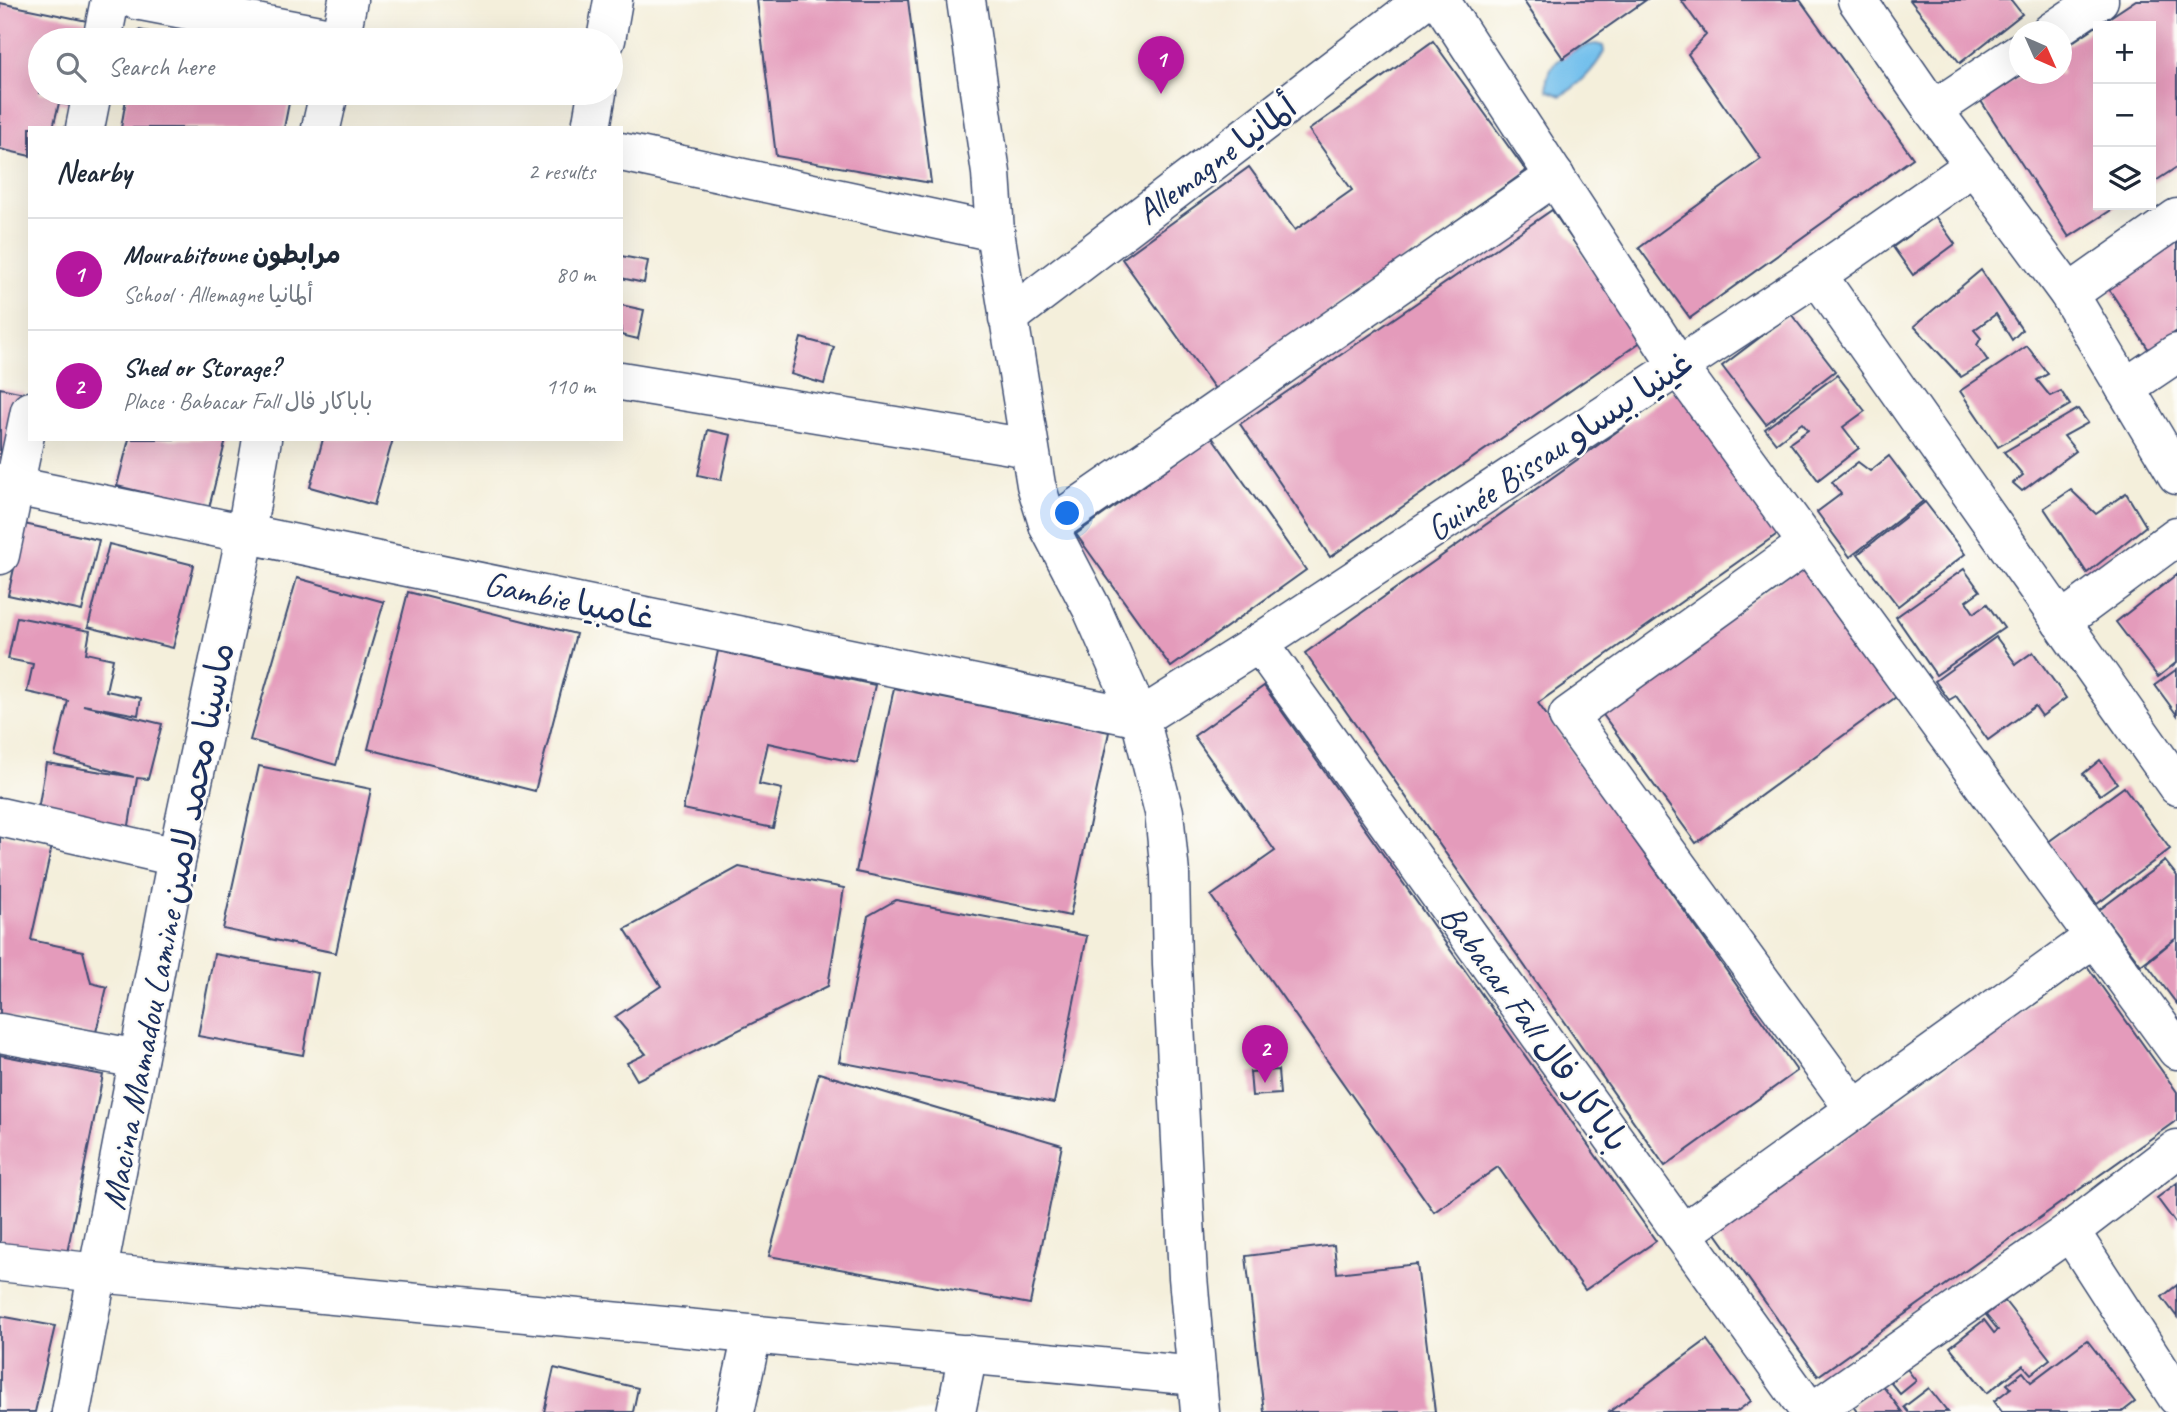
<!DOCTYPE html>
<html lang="en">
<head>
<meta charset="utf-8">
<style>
  body { margin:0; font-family:Caveat,"Playpen Sans Arabic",sans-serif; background:#f6f6f7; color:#1f2937 }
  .controls { position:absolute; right:21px; top:21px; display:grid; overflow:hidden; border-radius:0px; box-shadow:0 7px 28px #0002 }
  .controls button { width:63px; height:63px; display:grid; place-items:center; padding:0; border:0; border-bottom:2px solid #e0e1e3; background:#fff; color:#1f2937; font:35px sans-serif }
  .compass { position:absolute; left:2009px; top:21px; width:63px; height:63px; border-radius:50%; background:#fff; box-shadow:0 7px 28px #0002; rotate:135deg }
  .you { position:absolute; left:1068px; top:514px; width:24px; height:24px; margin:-18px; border:5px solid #fff; border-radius:50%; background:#1a73e8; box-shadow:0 0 0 10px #1a73e833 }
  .badge { display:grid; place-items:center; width:46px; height:46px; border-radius:50%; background:#b5179e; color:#fff; font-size:23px; font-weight:700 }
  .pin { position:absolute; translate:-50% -58px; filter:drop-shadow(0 2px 4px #0008) }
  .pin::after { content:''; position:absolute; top:37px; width:24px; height:21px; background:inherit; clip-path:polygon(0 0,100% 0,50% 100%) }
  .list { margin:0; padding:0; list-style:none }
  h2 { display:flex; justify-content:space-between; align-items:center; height:91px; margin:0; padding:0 28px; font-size:30px }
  h2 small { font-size:23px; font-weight:400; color:#747a83 }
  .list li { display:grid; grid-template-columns:46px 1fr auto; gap:21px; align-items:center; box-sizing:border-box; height:112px; padding:0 28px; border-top:2px solid #e0e1e3 }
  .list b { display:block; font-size:26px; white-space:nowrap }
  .list p { margin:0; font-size:23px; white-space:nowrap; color:#747a83 }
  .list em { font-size:23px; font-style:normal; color:#747a83 }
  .icon { flex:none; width:38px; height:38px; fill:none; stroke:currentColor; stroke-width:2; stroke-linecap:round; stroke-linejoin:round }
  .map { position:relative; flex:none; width:2177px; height:1412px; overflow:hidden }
  .search { position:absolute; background:#fff; box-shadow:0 7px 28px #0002; left:28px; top:28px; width:595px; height:77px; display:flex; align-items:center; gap:18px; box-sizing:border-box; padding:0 24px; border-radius:38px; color:#747a83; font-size:26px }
  .panel { position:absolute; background:#fff; box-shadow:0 7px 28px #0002; left:28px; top:126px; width:595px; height:315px; border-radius:0px }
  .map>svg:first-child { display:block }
</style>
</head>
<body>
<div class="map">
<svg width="2177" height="1412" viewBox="0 0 2177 1412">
  <rect width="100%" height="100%" fill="#fdfcf7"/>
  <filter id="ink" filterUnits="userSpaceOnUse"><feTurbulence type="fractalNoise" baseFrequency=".0143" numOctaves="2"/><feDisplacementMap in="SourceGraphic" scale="14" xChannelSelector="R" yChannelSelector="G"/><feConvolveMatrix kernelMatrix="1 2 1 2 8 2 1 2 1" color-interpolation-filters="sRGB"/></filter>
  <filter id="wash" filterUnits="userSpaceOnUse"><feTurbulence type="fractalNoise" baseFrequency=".00686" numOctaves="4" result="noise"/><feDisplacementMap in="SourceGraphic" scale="28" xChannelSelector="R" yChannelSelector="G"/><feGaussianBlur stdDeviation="1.57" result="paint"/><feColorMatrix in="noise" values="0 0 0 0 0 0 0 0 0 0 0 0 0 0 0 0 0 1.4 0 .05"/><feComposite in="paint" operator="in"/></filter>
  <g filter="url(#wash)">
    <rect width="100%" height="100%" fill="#f4efdb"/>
    <!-- water -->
    <path fill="#72bfec" stroke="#4677a5" stroke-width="2" d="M1596,44L1603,46L1604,52C1594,70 1579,85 1561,96L1547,90C1547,87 1546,83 1547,79C1550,59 1579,46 1596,44Z"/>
    <g id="blocks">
      <!-- building -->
      <g fill="#e49bbb">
        <path d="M757,0H908L931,183L776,156Z"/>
        <path d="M1523,0H1646L1563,58Z"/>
        <path d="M1681,0H1800L1913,158L1690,318L1639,248L1761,159L1688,54L1706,35Z"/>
        <path d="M1910,0H2011L2022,14L1960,63Z"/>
        <path d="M2136,0H2177V167L2151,184V26H2098V205H2119L2069,237L1981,101L2023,74H2062V49Z"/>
        <path d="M0,3L92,22L88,40H40V93H77L74,106L59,103L53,128H30V156L0,149Z"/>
        <path d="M139,30L186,39V40H137Z"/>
        <path d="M1433,41L1526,171L1218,393L1122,259L1249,167L1295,230L1352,190L1309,130Z"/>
        <path d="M127,93H291L284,128H121Z"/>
        <path d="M1552,210L1642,341L1330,557L1240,424Z"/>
        <path d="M1935,216L1955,244L1913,275L1893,247Z"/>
        <path d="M2177,226V331L2149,350L2101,277Z"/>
        <path d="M621,256L648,261L644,283L621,278Z"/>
        <path d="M1981,270L2022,330L2012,340L1996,314L1974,330L1981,338L1977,345L1988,361L1961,377L1914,326Z"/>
        <path d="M621,305L644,310L638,339L621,335Z"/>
        <path d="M1791,314L1835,371L1766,424L1722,366Z"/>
        <path d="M801,338L834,347L824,384L791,374Z"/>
        <path d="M2027,346L2048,374L2037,380L2050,396L2061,391L2070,405L1998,447L1960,391Z"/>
        <path d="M1837,375L1865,411L1843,427L1859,448L1818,480L1790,443L1808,430L1802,423L1776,443L1765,429Z"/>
        <path d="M1681,386L1783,530L1538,703L1797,1071L1665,1166L1305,653Z"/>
        <path d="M0,388L24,393L6,470L0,469Z"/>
        <path d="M2078,409L2088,423L2064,436L2076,451L2022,491L2013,483L2023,475L2004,452Z"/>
        <path d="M708,430L731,435L721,480L698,475Z"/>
        <path d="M1212,437L1306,570L1171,667L1076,534Z"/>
        <path d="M129,439H226L209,508L117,486Z"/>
        <path d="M323,439H393L374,505L310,487Z"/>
        <path d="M1889,456L1923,501L1850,557L1817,512L1841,494L1832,482L1858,462L1870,471Z"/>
        <path d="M2071,490L2096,514L2126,493L2146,526L2087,573L2044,508Z"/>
        <path d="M1925,502L1965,554L1898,606L1858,554Z"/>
        <path d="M24,524L99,540L82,611L8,595Z"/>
        <path d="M109,544L194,565L173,648L88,627Z"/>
        <path d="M1800,566L1896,697L1696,843L1601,712Z"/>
        <path d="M1964,569L1980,591L1966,601L1974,613L1987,604L2004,628L1936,675L1896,617Z"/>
        <path d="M2177,574V662L2158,677L2116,622Z"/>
        <path d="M297,578L384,602L336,765L250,740Z"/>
        <path d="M408,592L576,634L535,791L368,749Z"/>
        <path d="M17,617L90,631L86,653L113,659L106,691L141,698L138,715L83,705L162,724L148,779L137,778L128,831L37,816L46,763L134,777L55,756L68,701L27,692L33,664L8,659Z"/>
        <path d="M1996,637L2016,664L2033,652L2066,698L2042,716L2035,706L1988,740L1956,696L1949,700L1935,681Z"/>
        <path d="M718,651L875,685L857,763L768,743L759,784L782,789L773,828L683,809Z"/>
        <path d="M2177,669V715L2155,685Z"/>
        <path d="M1264,686L1656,1241L1585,1290L1498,1167L1434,1212L1211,896L1275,851L1194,736Z"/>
        <path d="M894,688L1109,732L1070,916L856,872Z"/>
        <path d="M2100,760L2117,783L2100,795L2083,774Z"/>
        <path d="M259,766L371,789L336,953L223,929Z"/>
        <path d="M2124,787L2170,849L2097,904L2087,891L2079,897L2048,842Z"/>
        <path d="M0,835L52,846L31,940L83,951L91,983L107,987L95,1036L0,1015Z"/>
        <path d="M2165,861L2177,876V1004L2146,963L2175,939L2141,965L2099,910Z"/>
        <path d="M739,867L844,888L828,986L637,1080L627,1063L646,1054L615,1017L661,986L625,929Z"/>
        <path d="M896,900L1087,936L1054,1103L839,1062L868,916Z"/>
        <path d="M214,954L318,973L303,1055L198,1036Z"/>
        <path d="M2087,966L2177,1092V1120L1818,1376L1715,1232Z"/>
        <path d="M0,1055L103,1075L66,1258L0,1245Z"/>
        <path d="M1278,1070L1280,1094L1252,1096L1250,1072Z"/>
        <path d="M819,1073L1062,1145L1030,1304L769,1256Z"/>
        <path d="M2177,1183V1225L2157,1198Z"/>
        <path d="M1334,1245L1337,1273L1417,1264L1435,1412H1264L1246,1256Z"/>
        <path d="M2177,1285V1317L2162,1297Z"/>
        <path d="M2004,1300L2050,1359L2031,1374L2023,1365L1987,1393L1950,1347L1984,1320L1994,1333L1998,1330L1986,1315Z"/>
        <path d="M0,1316L55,1326L35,1412H0Z"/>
        <path d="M1707,1340L1751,1401L1736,1412H1609Z"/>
        <path d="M2087,1340L2135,1402L2122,1412H2002L1994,1401L2011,1388L2007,1384L2023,1372L2031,1382Z"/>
        <path d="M554,1368L638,1388L633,1412H544Z"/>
        <path d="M1907,1369L1916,1381L1900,1394L1890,1382Z"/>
        <path d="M1882,1385L1902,1412H1857L1853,1406Z"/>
        <path d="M1929,1388L1948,1412H1908L1904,1407Z"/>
      </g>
    </g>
  </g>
  <g filter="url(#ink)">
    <use href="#blocks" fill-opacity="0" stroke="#3c4c71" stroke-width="2"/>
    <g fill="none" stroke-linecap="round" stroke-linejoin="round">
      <defs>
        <g id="minor">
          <path d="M136,0L340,39"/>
          <path d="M966,0L991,173L995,232L1036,485L1049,527L1092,609L1140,718L1164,812L1170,874L1172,965L1188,1277L1200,1412"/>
          <path d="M1440,0L1678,366L2177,1050"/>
          <path d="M1857,0L1933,110L2069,294L2177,475"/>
          <path d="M2051,32L2099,0"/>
          <path d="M102,40L110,0"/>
          <path d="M340,40L348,0"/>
          <path d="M606,40L613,0"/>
          <path d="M1933,110L2020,52"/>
          <path d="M85,128L92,93"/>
          <path d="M321,128L329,93"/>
          <path d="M591,128L597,93"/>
          <path d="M621,152L995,232"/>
          <path d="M1817,275L2177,786"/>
          <path d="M2069,294L2177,218"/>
          <path d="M1008,318L1424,0"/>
          <path d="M621,381L1029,448"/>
          <path d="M2125,388L2177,353"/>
          <path d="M0,483L1140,718L1259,643L1817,275L1973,166"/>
          <path d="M1049,527L1555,176"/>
          <path d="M1807,544L1568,716L1855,1110"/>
          <path d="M0,555L30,411"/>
          <path d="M2061,622L2177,536"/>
          <path d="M1259,643L1810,1412"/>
          <path d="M0,817L177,857"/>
          <path d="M0,1033L138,1059"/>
          <path d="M2070,1231L2177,1397"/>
          <path d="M1682,1234L2093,938"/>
          <path d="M0,1262L98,1273L1197,1376"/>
          <path d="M71,1412L177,857L246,533L262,439"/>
          <path d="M735,1412L752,1335"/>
          <path d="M956,1412L968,1354"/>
          <path d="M1812,1412L2070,1231L2177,1149"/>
        </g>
      </defs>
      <!-- minor casing -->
      <use href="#minor" stroke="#3c4c71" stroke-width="41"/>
      <!-- minor -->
      <use href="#minor" stroke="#fff" stroke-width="38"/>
    </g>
  </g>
  <g text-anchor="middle" stroke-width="5" stroke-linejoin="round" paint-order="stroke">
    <!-- street labels -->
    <g font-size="35" fill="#1b2f5e" stroke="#fdfcf7">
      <text transform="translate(1216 159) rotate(-37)" y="12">Allemagne ألمانيا</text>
      <text transform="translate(1559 445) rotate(-34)" y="12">Guinée Bissau غينيا بيساو</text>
      <text transform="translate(570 600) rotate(12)" y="12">Gambie غامبيا</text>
      <text transform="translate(167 926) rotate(-79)" y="12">Macina Mamadou Lamine ماسينا محمد لامين</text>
      <text transform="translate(1535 1028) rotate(54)" y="12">Babacar Fall باباكار فال</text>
    </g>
  </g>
</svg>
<div class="controls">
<button>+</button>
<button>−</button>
<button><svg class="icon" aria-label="layers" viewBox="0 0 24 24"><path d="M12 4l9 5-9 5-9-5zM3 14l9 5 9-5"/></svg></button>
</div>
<svg class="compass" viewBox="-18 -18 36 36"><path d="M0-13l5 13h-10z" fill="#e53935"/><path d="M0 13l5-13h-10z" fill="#747a83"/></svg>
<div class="you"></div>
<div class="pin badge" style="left:1161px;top:94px">1</div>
<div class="pin badge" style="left:1265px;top:1083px">2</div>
<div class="search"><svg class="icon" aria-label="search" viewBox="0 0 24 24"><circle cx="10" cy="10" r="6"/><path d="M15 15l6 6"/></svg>Search here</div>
<section class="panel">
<h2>Nearby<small>2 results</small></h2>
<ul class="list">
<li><span class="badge">1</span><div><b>Mourabitoune مرابطون</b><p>School · Allemagne ألمانيا</p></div><em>80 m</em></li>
<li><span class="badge">2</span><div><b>Shed or Storage?</b><p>Place · Babacar Fall باباكار فال</p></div><em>110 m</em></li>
</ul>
</section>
</div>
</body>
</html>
